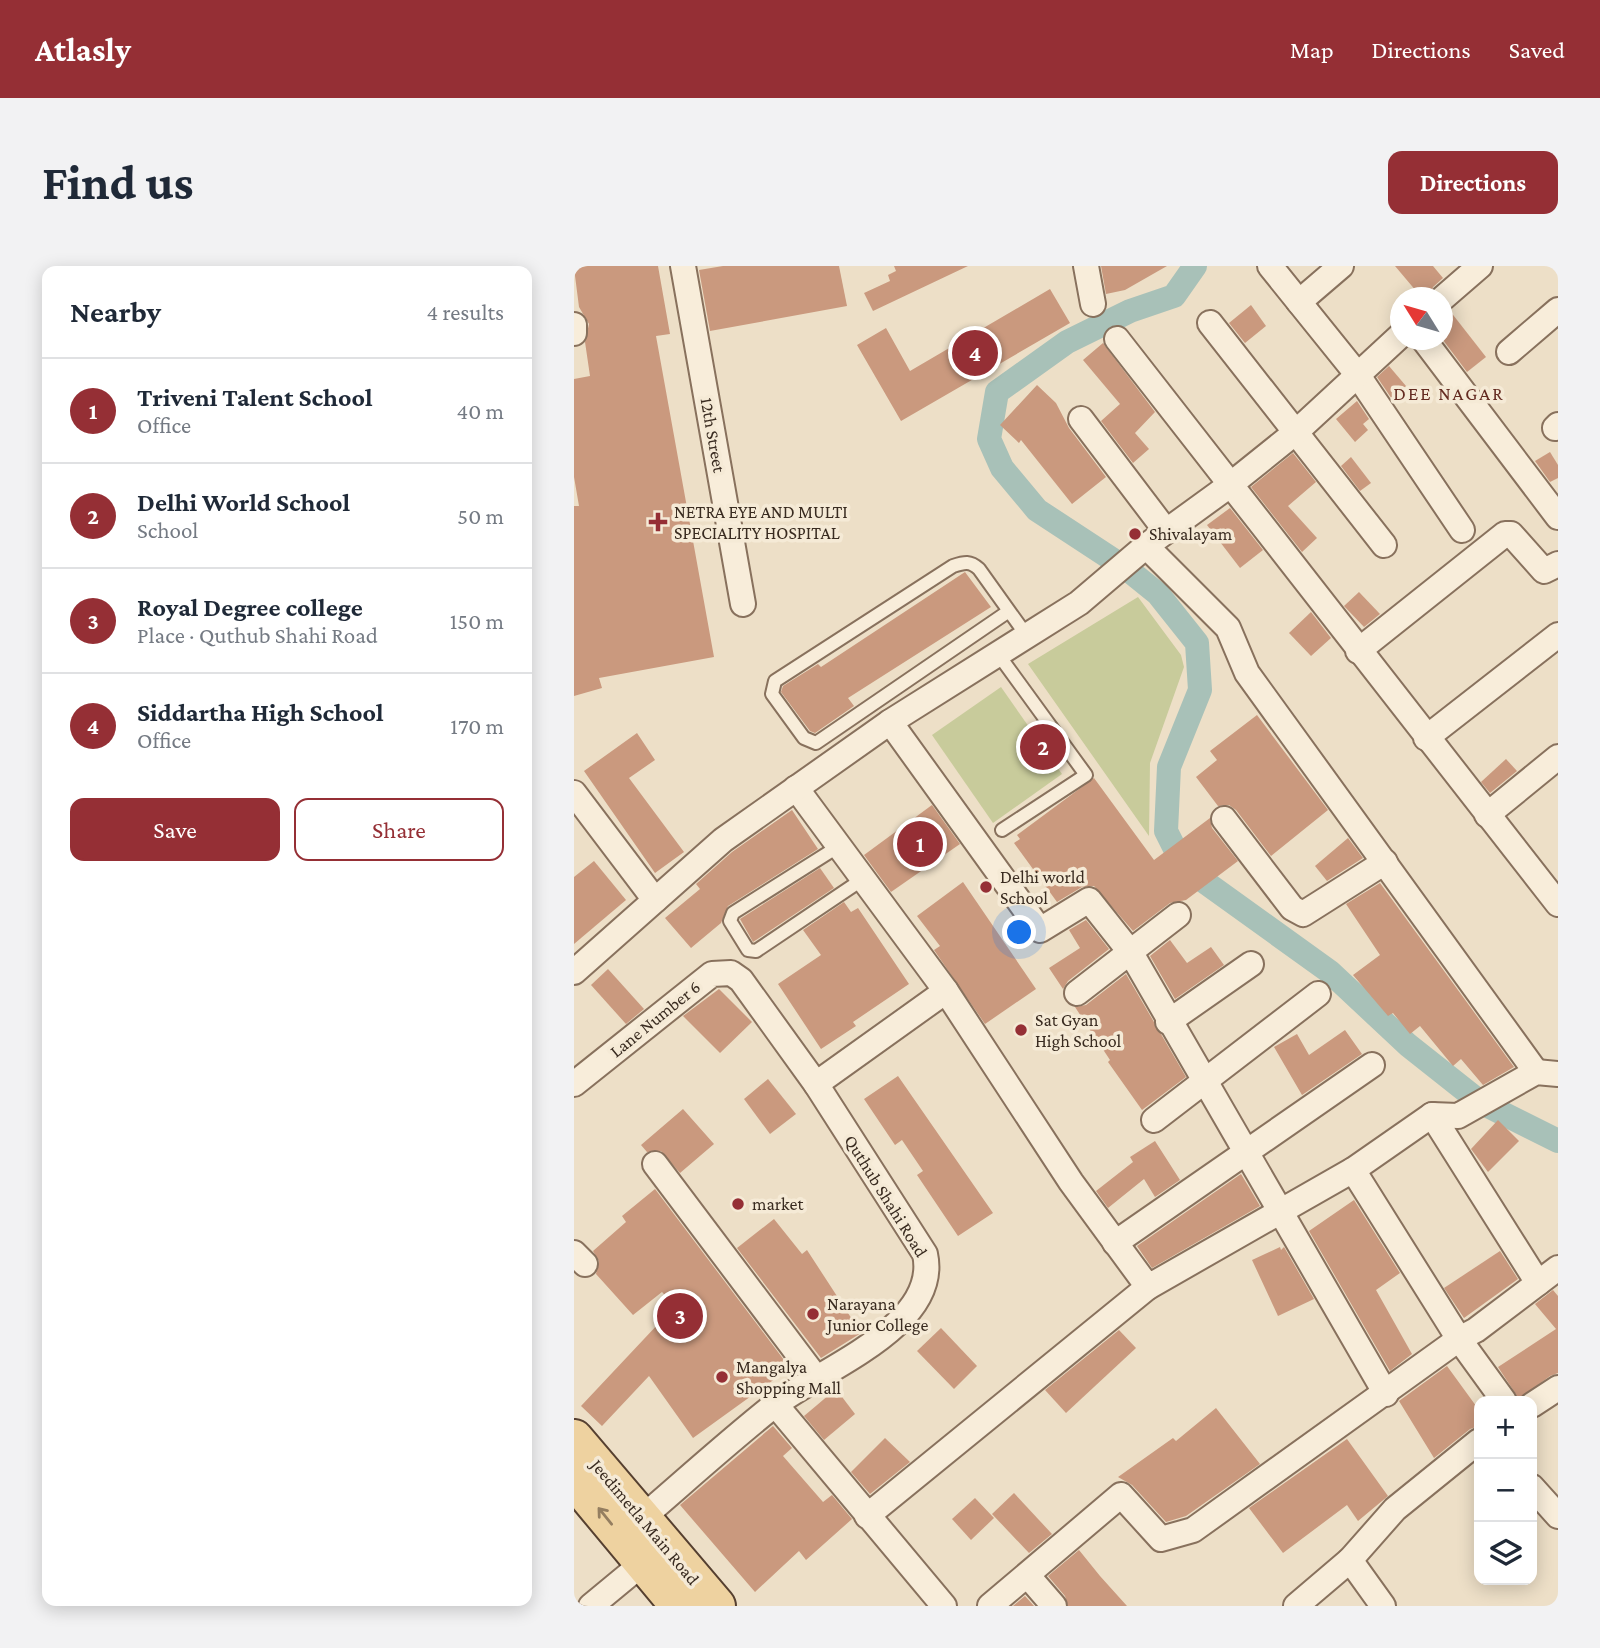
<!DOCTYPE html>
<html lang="en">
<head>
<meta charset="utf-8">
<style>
  body { margin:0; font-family:"Crimson Pro",serif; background:#f2f2f3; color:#1f2937 }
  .controls { position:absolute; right:21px; bottom:21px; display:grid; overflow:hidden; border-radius:14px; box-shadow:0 4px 18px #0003 }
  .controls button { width:63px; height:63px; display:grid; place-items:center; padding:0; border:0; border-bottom:2px solid #e0e1e3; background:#fff; color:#1f2937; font:35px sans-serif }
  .compass { position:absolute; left:816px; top:21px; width:63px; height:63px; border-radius:50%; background:#fff; box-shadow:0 4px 18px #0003; rotate:307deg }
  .you { position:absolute; left:446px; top:667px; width:24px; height:24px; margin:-18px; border:5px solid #fff; border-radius:50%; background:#1a73e8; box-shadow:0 0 0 10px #1a73e833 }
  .badge { display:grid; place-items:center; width:46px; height:46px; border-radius:50%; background:#952f35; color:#fff; font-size:23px; font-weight:700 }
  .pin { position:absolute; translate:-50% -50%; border:4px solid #fff; box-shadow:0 2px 7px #0006 }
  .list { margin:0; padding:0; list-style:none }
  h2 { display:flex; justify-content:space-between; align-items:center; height:91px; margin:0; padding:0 28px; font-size:30px }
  h2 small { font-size:23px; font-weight:400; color:#747a83 }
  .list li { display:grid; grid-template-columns:46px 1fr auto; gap:21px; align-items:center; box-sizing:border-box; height:105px; padding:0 28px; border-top:2px solid #e0e1e3 }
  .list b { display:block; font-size:26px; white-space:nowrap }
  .list p { margin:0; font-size:23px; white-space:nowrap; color:#747a83 }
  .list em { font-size:23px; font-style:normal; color:#747a83 }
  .actions { display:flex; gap:14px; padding:21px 28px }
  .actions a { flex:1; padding:16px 0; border:2px solid #952f35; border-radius:14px; text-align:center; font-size:24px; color:#952f35 }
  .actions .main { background:#952f35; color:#fff }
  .icon { flex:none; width:38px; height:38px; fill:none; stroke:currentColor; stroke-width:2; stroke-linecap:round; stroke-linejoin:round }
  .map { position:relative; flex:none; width:984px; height:1340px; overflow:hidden; border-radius:14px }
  header { display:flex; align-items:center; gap:42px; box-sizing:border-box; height:98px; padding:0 35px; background:#952f35; color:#fff }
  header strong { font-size:33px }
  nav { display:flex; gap:38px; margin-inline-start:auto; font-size:24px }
  .intro { display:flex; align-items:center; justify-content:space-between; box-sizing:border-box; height:168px; padding:0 42px }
  h1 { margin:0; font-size:49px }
  .button { padding:18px 32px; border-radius:14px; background:#952f35; color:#fff; font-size:24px; font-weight:700 }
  main { display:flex; gap:42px; padding:0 42px }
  aside { flex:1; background:#fff; border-radius:14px; box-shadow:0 4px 18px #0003 }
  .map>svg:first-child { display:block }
</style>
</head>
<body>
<header>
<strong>Atlasly</strong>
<nav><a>Map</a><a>Directions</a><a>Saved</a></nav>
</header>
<div class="intro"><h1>Find us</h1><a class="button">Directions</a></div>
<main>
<aside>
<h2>Nearby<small>4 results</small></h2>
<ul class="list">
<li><span class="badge">1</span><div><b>Triveni Talent School</b><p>Office</p></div><em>40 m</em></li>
<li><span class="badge">2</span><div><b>Delhi World School</b><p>School</p></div><em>50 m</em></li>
<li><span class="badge">3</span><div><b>Royal Degree college</b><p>Place · Quthub Shahi Road</p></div><em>150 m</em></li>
<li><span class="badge">4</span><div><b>Siddartha High School</b><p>Office</p></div><em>170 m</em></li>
</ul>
<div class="actions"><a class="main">Save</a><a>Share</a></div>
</aside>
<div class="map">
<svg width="984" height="1340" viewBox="0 0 984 1340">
  <rect width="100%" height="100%" fill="#eddfc7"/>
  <!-- green -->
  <g fill="#c8cb9b">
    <path d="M564,331L607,389L610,401L576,497L575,570L454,398Z"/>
    <path d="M427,421L488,508L419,557L358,469Z"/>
  </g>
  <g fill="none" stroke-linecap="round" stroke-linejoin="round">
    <!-- canal -->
    <path stroke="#a8c1b8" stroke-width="24" d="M621,0L600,30L556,45L493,76L423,126L415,173L428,202L463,244L553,303L584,328L623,377L626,424L595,501L592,565L610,601L756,706L834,779L906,836L984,875"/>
  </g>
  <!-- building -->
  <g fill="#ca997e">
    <path d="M13,0H84L96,68L82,70L140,391L25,412L28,422L0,430V240H5L0,211V113L16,110L11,76L15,58L5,41L0,2Z"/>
    <path d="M149,0H265L273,40L136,65L125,4Z"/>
    <path d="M320,0H394L299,45L290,27L316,15L314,9L322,5Z"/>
    <path d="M527,0H593L551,24L532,28Z"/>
    <path d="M821,0H859L869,12L859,21L855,32H848Z"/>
    <path d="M476,23L496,57L327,155L283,79L312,62L336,105Z"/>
    <path d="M677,39L692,60L671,77L655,57Z"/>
    <path d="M876,45L912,91L893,106L869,74V46Z"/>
    <path d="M529,77L581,146L561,167L575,183L559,197L527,155L546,138L509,94Z"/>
    <path d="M815,100L832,120L818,133L803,111Z"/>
    <path d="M463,119L482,137L495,162L532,211L498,238L447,174L445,177L426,159Z"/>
    <path d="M783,135L795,153L789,158L794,164L781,176L762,153Z"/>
    <path d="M976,186L984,199V212L976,216L961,195Z"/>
    <path d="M719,187L742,216L714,240L743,272L728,286L677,221Z"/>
    <path d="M777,191L797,217L786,225L767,200Z"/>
    <path d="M656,242L689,284L666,302L633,259Z"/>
    <path d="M391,306L417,341L274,432L280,440L241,467L236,465L207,426L209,420L244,398L247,401Z"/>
    <path d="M785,326L806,348L790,361L770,340Z"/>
    <path d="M737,346L757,372L737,390L715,367Z"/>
    <path d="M683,449L754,544L697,590L662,544L655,539L644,540L622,511L643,494L636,485Z"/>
    <path d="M63,467L81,494L55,512L110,586L81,607L10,505Z"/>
    <path d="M932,493L943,505L916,527L907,516Z"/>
    <path d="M520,512L580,594L636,552L638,562L664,595L612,634L596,637L559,665L520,620L508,621L483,636L440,577L446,573L443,569Z"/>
    <path d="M358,539L386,578L317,626L290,589Z"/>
    <path d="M218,544L244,583L154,640L147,657L117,682L91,652L126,623L122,618L158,586Z"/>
    <path d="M774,572L789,592L753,615L741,600Z"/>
    <path d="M20,595L52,634L0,678V611Z"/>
    <path d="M246,602L260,622L179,676L166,653Z"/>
    <path d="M389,616L462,723L411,758L360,684L366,680L343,650Z"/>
    <path d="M806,617L940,801L909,819L887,793L879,800L846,760L836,768L819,747L814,750L779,709L806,689L772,638Z"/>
    <path d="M270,636L277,646L284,642L335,718L279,756L282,760L247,783L204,718L247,689L229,664Z"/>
    <path d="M512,654L535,683L494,715L489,723L475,702L506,682L495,664Z"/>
    <path d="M596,674L613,697L637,681L650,699L601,733L576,690Z"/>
    <path d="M34,703L70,743L52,758L17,719Z"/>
    <path d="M552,708L612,811L568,844L534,796L536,794L501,741L512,739Z"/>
    <path d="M145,723L178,756L146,787L109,750Z"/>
    <path d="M771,764L788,788L728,829L700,781L723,768L735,789Z"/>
    <path d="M324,810L419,947L384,970L343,909L349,905L328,874L321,879L290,833Z"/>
    <path d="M194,813L222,848L196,868L170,833Z"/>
    <path d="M109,843L140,878L106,907L87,885L73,886L67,879Z"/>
    <path d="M924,854L945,875L914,906L897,883Z"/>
    <path d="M581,875L606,914L581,931L570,913L534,942L522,925L559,896L556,891Z"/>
    <path d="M667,908L686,940L578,1002L563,980Z"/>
    <path d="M81,923L216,1102L119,1172L75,1110L28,1160L7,1140L101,1040L88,1026L59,1049L22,1008L25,995L19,985L52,956L48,950Z"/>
    <path d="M780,934L826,1007L802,1024L838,1088L816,1105L735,965Z"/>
    <path d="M200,953L228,988L233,984L287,1067L247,1092L163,982Z"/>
    <path d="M706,981L707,984L710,981L740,1033L704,1050L678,994Z"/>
    <path d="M926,985L944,1013L890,1052L870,1022Z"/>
    <path d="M979,1024L984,1030V1107L976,1110L945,1133L924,1101L982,1063L961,1038Z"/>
    <path d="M367,1062L403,1100L380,1123L343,1085Z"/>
    <path d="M545,1064L562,1082L492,1147L471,1124Z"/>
    <path d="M873,1100L905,1144V1160L896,1163L860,1192L825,1135Z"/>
    <path d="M262,1123L281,1148L250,1174L230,1150Z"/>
    <path d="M642,1142L686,1198L612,1250L592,1256L558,1219L544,1211L599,1172L602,1175Z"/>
    <path d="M199,1160L218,1182L209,1190L249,1236L258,1229L278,1253L232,1294L225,1285L181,1326L106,1239Z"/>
    <path d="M311,1172L336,1196L296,1228L277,1206Z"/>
    <path d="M773,1173L814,1230L784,1255L773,1239L709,1287L675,1242Z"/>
    <path d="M440,1227L478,1268L455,1287L418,1248Z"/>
    <path d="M401,1232L420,1252L397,1274L378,1253Z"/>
    <path d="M505,1284L526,1310L553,1340H494L491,1330L474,1310Z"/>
    <path d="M451,1330L460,1340H439Z"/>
  </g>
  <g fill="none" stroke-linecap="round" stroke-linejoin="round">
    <defs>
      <g id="service">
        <path d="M435,345L242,477L230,472L198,428L201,415L379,300C391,296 396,295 405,303L453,370"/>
        <path d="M424,388L512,509L428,564"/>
        <path d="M265,580L159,647L156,655L174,684L182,685L289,613"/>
      </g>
      <g id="minor">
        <path d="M109,0L169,338"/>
        <path d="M512,0L519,38"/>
        <path d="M696,0L783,108L888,264"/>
        <path d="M869,32L906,0"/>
        <path d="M725,36L767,0"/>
        <path d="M636,57L810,279"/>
        <path d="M0,59V67"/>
        <path d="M543,73L984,638"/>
        <path d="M850,74L984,251"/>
        <path d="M935,86L984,44"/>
        <path d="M507,153L592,265"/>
        <path d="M981,162L984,159"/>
        <path d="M572,280L654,362L673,407L962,806"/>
        <path d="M784,385L931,268H937L970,305L984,298"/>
        <path d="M316,456L466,664L515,634L557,687L812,1128"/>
        <path d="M852,472L984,369"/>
        <path d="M222,522L372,725L497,916L574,1021L779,904L858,849L884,850L962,806L984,808"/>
        <path d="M0,527L81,634"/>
        <path d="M913,549L984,491"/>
        <path d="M650,553L718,642L729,648L811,596"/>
        <path d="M0,706L149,574L316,456L505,337L572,280L656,219L722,166L827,69"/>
        <path d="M503,727L604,649"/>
        <path d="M594,756L677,698"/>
        <path d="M0,818L138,708L157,707L167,714L242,818L351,988C367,1061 244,1104 198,1141C154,1176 111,1215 68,1252"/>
        <path d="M242,818L372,725"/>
        <path d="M858,849L964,1017"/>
        <path d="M580,854L744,728"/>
        <path d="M81,898L243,1113"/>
        <path d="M779,904L885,1073L930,1135"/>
        <path d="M541,977L798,799"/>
        <path d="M0,987L11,998"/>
        <path d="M201,1138L370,1340"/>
        <path d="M958,1139L984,1122"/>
        <path d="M958,1221L984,1250"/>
        <path d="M293,1250L574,1021"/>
        <path d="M776,1294L809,1340"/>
        <path d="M454,1310L480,1340"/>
        <path d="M17,1340L69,1297"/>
        <path d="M416,1340L547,1229L587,1273L619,1264L885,1073L902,1064L984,1002"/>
        <path d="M722,1340L776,1294L821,1243L905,1175"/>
      </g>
      <g id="primary">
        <path d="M0,1173L142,1340"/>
        <path d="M2,1215L106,1340"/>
      </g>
    </defs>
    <!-- service casing -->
    <use href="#service" stroke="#88715d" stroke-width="16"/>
    <!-- minor casing -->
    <use href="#minor" stroke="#88715d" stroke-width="28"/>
    <!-- primary casing -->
    <use href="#primary" stroke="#564030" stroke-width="42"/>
    <!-- service -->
    <use href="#service" stroke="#f8edda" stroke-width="12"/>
    <!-- minor -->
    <use href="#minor" stroke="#f8edda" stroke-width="24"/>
    <!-- primary -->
    <use href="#primary" stroke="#eed2a0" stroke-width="38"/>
  </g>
  <!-- one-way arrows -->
  <defs><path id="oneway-shaft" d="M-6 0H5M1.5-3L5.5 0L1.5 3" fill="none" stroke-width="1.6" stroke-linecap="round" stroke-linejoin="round" transform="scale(1.75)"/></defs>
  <use stroke="#947e60" href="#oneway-shaft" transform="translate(31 1250) rotate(-129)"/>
  <!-- markers -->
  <g fill="#952f35" stroke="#f5ead6" stroke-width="2.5">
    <path d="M80.5 245.5h7v7h7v7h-7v7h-7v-7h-7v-7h7z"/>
    <circle cx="561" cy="268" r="7"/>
    <circle cx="412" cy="621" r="7"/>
    <circle cx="447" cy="764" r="7"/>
    <circle cx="164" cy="938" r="7"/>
    <circle cx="239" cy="1048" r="7"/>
    <circle cx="148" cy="1111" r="7"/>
  </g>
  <g text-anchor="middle" stroke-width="7" stroke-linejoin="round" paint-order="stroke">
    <!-- street labels -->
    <g font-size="18" fill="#392b20" stroke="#f5ead6">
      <text transform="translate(139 169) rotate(80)" y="6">12th Street</text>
      <text transform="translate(81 753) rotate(-39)" y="6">Lane Number 6</text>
      <text transform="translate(312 930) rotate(58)" y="6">Quthub Shahi Road</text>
      <text transform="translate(71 1256) rotate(50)" y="6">Jeedimetla Main Road</text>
    </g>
    <!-- poi labels -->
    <g font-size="18" fill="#392b20" stroke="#f5ead6" text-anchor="start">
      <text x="100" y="252">NETRA EYE AND MULTI<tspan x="100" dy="21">SPECIALITY HOSPITAL</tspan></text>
      <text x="575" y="274">Shivalayam</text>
      <text x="426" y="617">Delhi world<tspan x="426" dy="21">School</tspan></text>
      <text x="461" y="760">Sat Gyan<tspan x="461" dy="21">High School</tspan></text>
      <text x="178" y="944">market</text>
      <text x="253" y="1044">Narayana<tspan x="253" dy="21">Junior College</tspan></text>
      <text x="162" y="1107">Mangalya<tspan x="162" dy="21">Shopping Mall</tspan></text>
    </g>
    <!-- neighbourhood labels -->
    <g font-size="19" letter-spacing="2" fill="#642b21" stroke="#f5ead6">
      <text x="875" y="134">DEE NAGAR</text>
    </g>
  </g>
</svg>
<div class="controls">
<button>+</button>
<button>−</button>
<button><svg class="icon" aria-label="layers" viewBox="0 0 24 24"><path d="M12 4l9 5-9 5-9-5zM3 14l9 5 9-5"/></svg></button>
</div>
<svg class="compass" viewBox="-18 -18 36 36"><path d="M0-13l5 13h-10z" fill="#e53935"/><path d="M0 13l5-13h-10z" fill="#747a83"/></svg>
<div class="you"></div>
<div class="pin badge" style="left:346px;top:578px">1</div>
<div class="pin badge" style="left:469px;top:481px">2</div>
<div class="pin badge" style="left:106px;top:1050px">3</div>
<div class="pin badge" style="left:401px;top:87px">4</div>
</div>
</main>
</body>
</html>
